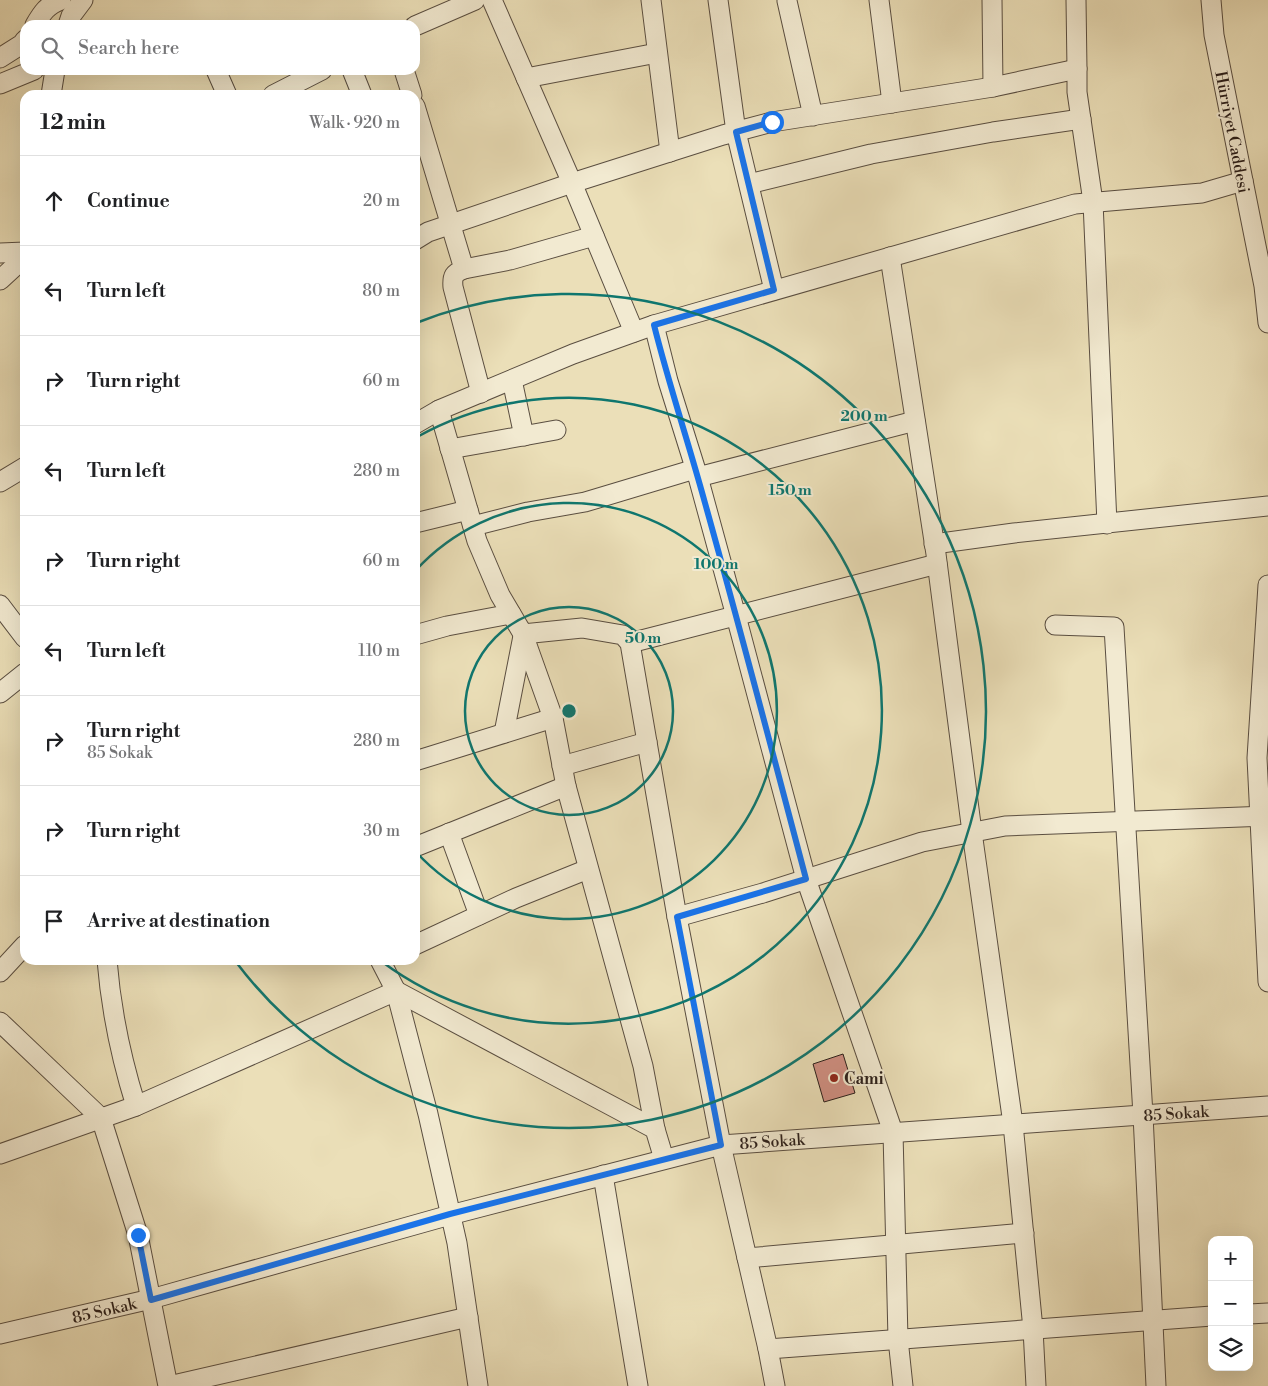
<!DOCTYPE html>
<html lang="en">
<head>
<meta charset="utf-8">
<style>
  body { margin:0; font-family:"Libre Bodoni",serif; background:#f6f6f6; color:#202124 }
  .controls { position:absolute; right:15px; bottom:15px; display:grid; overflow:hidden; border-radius:10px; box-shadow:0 5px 20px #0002 }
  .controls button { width:45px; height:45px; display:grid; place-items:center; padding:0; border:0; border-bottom:1px solid #e0e0e0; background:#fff; color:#202124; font:25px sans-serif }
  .stop { position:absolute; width:15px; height:15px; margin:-11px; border:4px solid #1a73e8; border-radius:50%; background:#fff }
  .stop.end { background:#1a73e8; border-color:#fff; box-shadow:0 1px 5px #0008 }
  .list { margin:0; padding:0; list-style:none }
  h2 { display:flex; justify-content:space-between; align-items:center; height:65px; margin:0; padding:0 20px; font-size:21px }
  h2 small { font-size:16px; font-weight:400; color:#757577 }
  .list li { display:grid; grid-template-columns:32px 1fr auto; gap:15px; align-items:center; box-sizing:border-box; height:90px; padding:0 20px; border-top:1px solid #e0e0e0 }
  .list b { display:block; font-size:19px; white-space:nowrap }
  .list p { margin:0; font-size:16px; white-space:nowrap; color:#757577 }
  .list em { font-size:16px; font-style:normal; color:#757577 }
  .icon { flex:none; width:28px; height:28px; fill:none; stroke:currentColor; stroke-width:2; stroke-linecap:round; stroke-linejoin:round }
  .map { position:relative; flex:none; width:1268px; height:1386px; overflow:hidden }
  .search { position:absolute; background:#fff; box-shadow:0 5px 20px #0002; left:20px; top:20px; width:400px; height:55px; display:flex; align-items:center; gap:12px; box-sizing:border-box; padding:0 18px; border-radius:15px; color:#757577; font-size:19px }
  .panel { position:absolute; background:#fff; box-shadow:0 5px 20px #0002; left:20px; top:90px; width:400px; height:875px; border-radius:15px }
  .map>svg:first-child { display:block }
</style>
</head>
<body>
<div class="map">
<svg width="1268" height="1386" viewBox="0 0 1268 1386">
  <rect width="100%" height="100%" fill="#ebdfb8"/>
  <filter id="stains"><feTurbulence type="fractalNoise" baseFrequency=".004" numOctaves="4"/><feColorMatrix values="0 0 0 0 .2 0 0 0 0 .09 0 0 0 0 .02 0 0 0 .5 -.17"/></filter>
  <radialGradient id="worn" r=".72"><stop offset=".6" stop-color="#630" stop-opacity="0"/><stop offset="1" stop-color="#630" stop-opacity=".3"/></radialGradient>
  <!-- building -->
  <path fill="#d08f82" stroke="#291d19" d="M843,1054L855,1093L824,1102L813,1064Z"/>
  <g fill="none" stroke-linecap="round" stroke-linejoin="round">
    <defs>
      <g id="minor">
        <path d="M492,0L572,183L634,332"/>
        <path d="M651,0L670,152"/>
        <path d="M718,0L736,132L774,290"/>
        <path d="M879,0L892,103"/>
        <path d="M992,0L993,87"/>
        <path d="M1076,0L1077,69"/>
        <path d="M1211,0L1214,35L1264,286L1268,323"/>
        <path d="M787,1L813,116"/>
        <path d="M35,25C42,13 47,5 61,0"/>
        <path d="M68,25L71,16L83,0"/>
        <path d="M415,26L475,0"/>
        <path d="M0,58L22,44L25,40"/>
        <path d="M216,70L227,95"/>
        <path d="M352,70L362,95"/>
        <path d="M404,70L412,95"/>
        <path d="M526,78L657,53"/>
        <path d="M0,84L34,70"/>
        <path d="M51,95L55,70"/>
        <path d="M273,95L322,70"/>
        <path d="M415,106L464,269C454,273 452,276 453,287L481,393"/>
        <path d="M749,184L871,154L993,132L1081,119"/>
        <path d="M415,240L428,232L572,183L723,135L772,122L993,87L1077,69V92L1093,202L1107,524"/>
        <path d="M0,253L25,252"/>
        <path d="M890,257L936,554L972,832L1013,1124L1033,1329L1036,1386"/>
        <path d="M464,269L510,260L594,236"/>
        <path d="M0,280L25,257"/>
        <path d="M654,325L668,381L698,477L736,616L806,879L893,1132L898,1339L903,1386"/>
        <path d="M512,380L524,436"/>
        <path d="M439,410L477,541L500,595L523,634L582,628L623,635L630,643L677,917L721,1145L768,1349L775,1386"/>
        <path d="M415,424L439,410L573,354L654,325L1075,204L1202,193L1243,181"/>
        <path d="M450,449L556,430"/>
        <path d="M698,477L915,421"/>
        <path d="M0,482L25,467"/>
        <path d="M415,523L468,510"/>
        <path d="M473,526L528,512L585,502L695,469"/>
        <path d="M934,544L1014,533L1268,506"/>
        <path d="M1268,585L1257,758L1268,982"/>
        <path d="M0,605L25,638"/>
        <path d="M1055,625L1114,627L1143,1115L1156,1386"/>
        <path d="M523,634L553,718L566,786L643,1066L655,1129"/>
        <path d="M415,635L447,626L511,614"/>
        <path d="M630,643L937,564"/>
        <path d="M0,693L25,673"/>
        <path d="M504,733L523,636"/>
        <path d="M415,761L553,718"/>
        <path d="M562,766L647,742"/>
        <path d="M449,833L479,915"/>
        <path d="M415,847L566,786"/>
        <path d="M677,917L763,893L922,842L1005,826L1268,816"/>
        <path d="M415,945L516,898L588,869"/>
        <path d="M107,960C111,1010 121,1058 136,1106"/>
        <path d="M380,960L396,991L428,1114L457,1243L478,1386"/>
        <path d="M0,972L25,945"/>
        <path d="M0,1022L101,1118L138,1235L168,1386"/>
        <path d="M0,1154L136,1106L396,991L655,1129L664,1159"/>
        <path d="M603,1175L638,1386"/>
        <path d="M747,1258L1024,1233"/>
        <path d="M1249,1314L1268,1313"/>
        <path d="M0,1334L151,1299L450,1215L721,1145L1268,1106"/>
        <path d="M768,1349L1212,1316"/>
        <path d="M169,1386L468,1317"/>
      </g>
    </defs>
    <!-- minor casing -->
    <use href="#minor" stroke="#5a4e41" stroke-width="21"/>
    <!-- minor -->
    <use href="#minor" stroke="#f2ead1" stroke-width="19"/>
  </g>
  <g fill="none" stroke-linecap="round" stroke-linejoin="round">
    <!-- route -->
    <path stroke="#1a73e8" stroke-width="6" d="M138,1235L151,1300L450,1214L721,1145L677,917L806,879C773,754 740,628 705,503C689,444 669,385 654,325L774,290L736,132L772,122"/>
  </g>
  <!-- distance rings -->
  <g fill="none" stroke="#0f766e" stroke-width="2.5">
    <circle cx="569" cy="711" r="104"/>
    <path d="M416 570A208 208 0 1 1 416 852"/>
    <path d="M417 437A313 313 0 1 1 381 961"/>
    <path d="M416 323A417 417 0 1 1 236 962"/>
  </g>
  <!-- markers -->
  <circle fill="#8f2418" stroke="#f2ead1" stroke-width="2" cx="834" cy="1078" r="5"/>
  <g text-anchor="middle" stroke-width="4" stroke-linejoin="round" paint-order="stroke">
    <!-- street labels -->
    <g font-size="16" fill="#291d19" stroke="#f2ead1">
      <text transform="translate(1233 132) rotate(79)" y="6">Hürriyet Caddesi</text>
      <text transform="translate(1176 1113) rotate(-4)" y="6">85 Sokak</text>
      <text transform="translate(772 1141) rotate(-4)" y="6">85 Sokak</text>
      <text transform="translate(104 1310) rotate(-13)" y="6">85 Sokak</text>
    </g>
    <!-- poi labels -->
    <g font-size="16" font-weight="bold" fill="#291d19" stroke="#f2ead1" text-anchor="start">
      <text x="844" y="1084">Cami</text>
    </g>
  </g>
  <circle cx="569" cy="711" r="8" fill="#0f766e" stroke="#f2ead1" stroke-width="2.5"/>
  <g font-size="15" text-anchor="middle" font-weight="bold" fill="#0f766e" stroke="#f2ead1" stroke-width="4" stroke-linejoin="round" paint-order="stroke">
    <text x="864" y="421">200 m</text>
    <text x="790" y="495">150 m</text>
    <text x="716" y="569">100 m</text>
    <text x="643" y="643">50 m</text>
  </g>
  <rect width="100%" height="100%" filter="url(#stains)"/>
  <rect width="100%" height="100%" fill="url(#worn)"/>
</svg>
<div class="controls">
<button>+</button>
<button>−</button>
<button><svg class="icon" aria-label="layers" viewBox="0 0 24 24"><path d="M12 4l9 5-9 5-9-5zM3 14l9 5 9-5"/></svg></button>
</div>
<div class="stop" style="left:772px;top:122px"></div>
<div class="stop end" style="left:138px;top:1235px"></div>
<div class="search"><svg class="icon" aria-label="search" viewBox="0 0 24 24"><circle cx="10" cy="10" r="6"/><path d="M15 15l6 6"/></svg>Search here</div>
<section class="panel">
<h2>12 min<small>Walk · 920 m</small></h2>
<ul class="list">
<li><svg class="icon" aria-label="ahead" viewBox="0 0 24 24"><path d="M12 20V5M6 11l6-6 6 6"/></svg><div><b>Continue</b></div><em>20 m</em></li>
<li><svg class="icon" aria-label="left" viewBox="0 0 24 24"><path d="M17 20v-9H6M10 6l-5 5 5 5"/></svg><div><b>Turn left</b></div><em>80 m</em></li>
<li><svg class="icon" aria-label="right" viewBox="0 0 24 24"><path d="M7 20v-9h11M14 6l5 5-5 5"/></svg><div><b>Turn right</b></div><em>60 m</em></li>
<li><svg class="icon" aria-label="left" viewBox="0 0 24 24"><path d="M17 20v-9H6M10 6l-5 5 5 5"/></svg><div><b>Turn left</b></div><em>280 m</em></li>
<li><svg class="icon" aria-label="right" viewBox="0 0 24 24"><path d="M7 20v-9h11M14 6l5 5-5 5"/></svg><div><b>Turn right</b></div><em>60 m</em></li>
<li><svg class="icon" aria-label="left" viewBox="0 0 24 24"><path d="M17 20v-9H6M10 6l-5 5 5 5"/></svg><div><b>Turn left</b></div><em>110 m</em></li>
<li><svg class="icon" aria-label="right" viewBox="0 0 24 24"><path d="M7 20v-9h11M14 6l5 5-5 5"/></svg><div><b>Turn right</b><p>85 Sokak</p></div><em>280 m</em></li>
<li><svg class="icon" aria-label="right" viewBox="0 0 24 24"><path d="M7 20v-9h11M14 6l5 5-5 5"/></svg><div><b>Turn right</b></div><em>30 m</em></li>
<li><svg class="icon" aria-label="arrive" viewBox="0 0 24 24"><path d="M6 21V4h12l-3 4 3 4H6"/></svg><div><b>Arrive at destination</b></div></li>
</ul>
</section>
</div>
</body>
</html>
